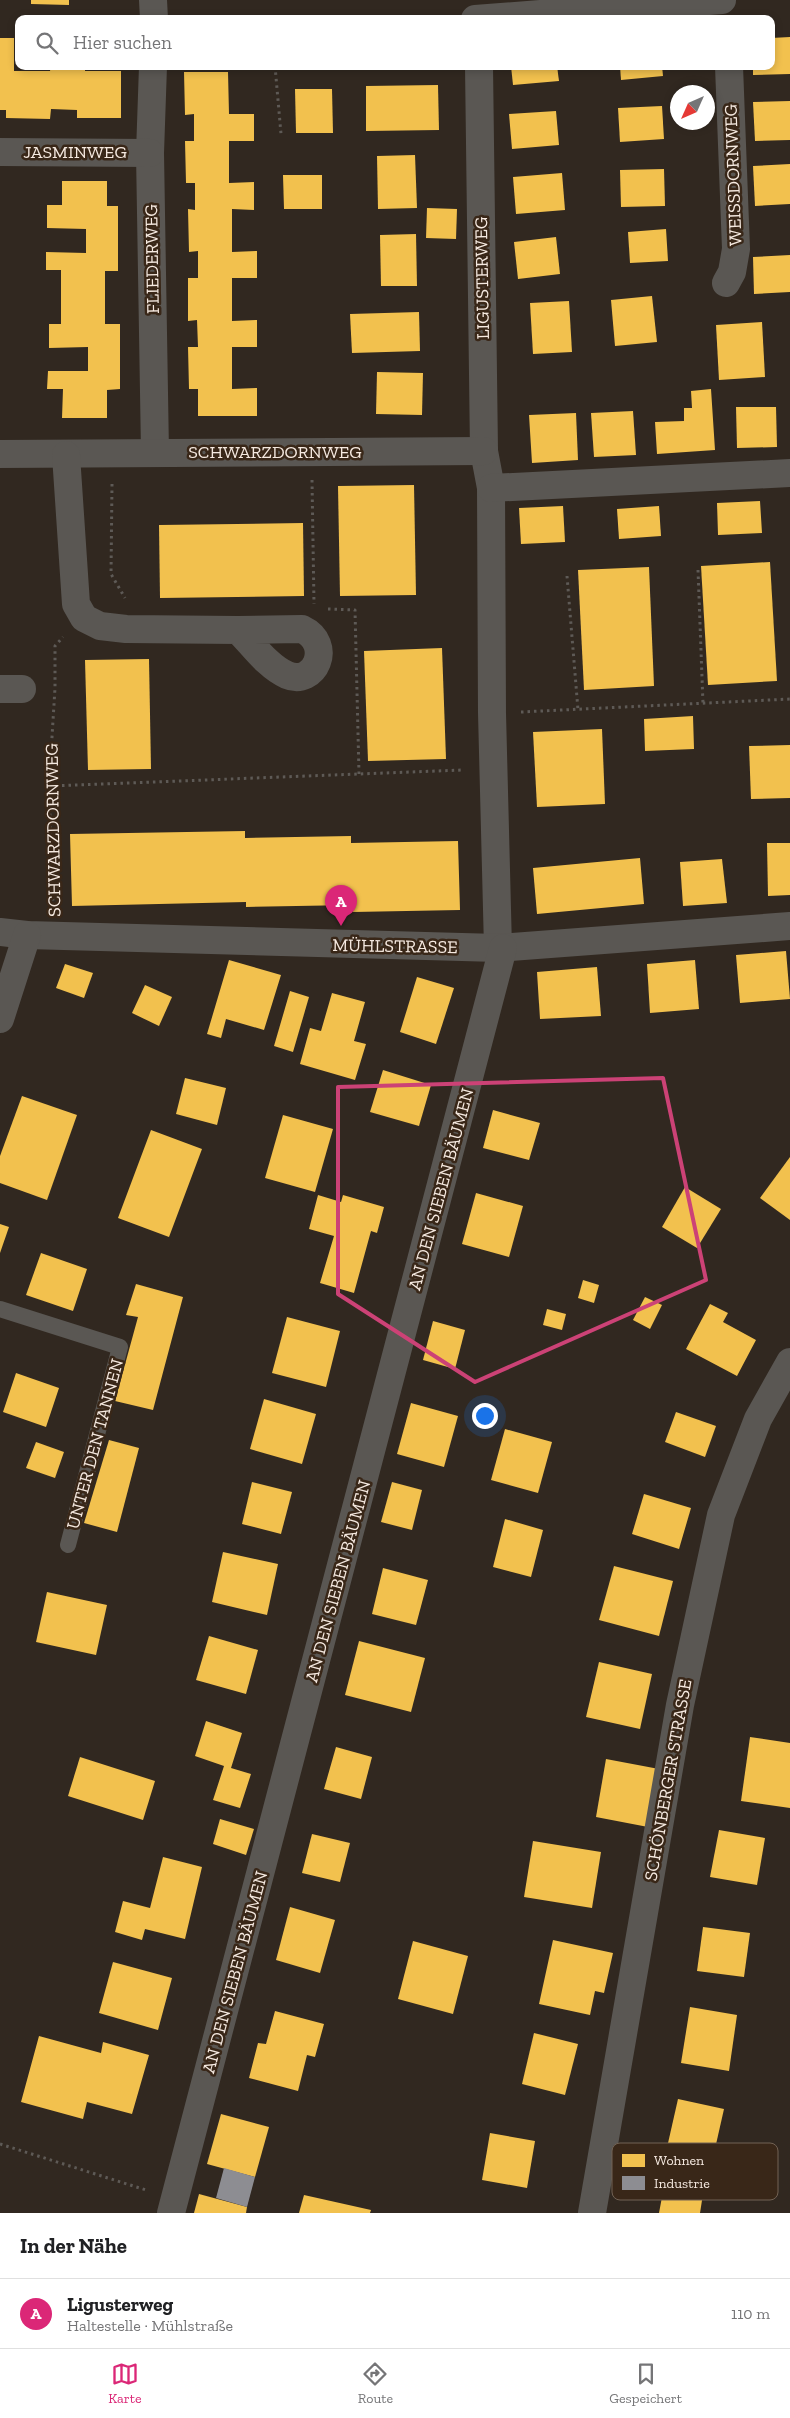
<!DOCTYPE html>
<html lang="de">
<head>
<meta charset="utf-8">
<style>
  body { margin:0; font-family:"Zilla Slab",serif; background:#f6f6f6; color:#202124 }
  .compass { position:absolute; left:670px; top:85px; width:45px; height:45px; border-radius:50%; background:#fff; box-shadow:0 2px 8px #0003; rotate:225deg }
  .you { position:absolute; left:484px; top:1415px; width:18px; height:18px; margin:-12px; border:4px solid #fff; border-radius:50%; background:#1a73e8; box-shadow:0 0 0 8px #1a73e833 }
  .badge { display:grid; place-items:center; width:32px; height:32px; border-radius:50%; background:#db2777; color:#fff; font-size:16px; font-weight:700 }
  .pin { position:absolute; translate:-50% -41px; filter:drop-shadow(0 1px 2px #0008) }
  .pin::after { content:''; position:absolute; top:26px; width:18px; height:15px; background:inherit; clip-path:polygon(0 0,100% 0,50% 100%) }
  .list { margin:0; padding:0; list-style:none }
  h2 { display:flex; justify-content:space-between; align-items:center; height:65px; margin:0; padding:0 20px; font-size:21px }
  h2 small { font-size:16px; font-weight:400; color:#757577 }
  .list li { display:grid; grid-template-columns:32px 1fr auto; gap:15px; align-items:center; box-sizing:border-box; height:70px; padding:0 20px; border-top:1px solid #e0e0e0 }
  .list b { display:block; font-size:19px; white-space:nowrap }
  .list p { margin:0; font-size:16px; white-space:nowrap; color:#757577 }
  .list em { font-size:16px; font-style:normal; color:#757577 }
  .icon { flex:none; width:28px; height:28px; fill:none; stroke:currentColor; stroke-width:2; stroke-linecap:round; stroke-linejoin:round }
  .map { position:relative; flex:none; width:790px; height:2213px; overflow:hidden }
  .search { position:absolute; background:#fff; box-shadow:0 2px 8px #0003; left:15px; right:15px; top:15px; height:55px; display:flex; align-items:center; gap:12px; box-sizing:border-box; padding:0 18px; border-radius:10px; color:#757577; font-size:19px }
  .sheet { height:135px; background:#fff }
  nav { display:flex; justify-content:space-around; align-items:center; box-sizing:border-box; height:70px; border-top:1px solid #e0e0e0; background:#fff; font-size:14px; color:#757577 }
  nav a { display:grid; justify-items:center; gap:2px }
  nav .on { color:#db2777 }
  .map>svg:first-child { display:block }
</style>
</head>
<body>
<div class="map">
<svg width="790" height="2213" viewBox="0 0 790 2213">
  <rect width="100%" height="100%" fill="#312820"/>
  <!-- homes -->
  <g fill="#f2c14e">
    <path d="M31,0H69V5L31,4Z"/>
    <path d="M790,37V74L753,75V66H771V38Z"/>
    <path d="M0,38H14V71H50L51,66H85V71H121V118H77V110L51,109L50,119L6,118V110H0Z"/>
    <path d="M511,66H557L559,81L513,85Z"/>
    <path d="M620,66H662L663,76L621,80Z"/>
    <path d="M184,72H228L229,114H254V141H229V183L254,182V210L232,209V252L257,251V278H232V321L257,320V347H232V389L257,388V416H198V389H189L188,347H198L197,320L188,321V278H198V251L189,252L188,209L195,210V183H186L185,141H194V114L185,115Z"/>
    <path d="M438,85L439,130L366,131V86Z"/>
    <path d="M295,89H332L333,133H296Z"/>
    <path d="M790,101V140L755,141L753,102Z"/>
    <path d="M662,106L664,139L620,142L618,108Z"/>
    <path d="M556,111L559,145L512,149L509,114Z"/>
    <path d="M415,155L417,208L378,209L377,156Z"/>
    <path d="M790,164V204L755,206L753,166Z"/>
    <path d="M664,169L665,206L621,207L620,170Z"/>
    <path d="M562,173L565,210L516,214L513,177Z"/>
    <path d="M283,175H322V209H284Z"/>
    <path d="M62,181H107V206H118V271H105V324H120V389L107,390V418H62L63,389H47L48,371H88V347L49,348V324H61V270H46V252L86,253V229L47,228V205H62Z"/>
    <path d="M427,208L457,209L456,239L426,238Z"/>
    <path d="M666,229L668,261L630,263L628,232Z"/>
    <path d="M416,234L417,286H381L380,235Z"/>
    <path d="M556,237L560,274L518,279L514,242Z"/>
    <path d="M790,255V292L754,294L753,257Z"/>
    <path d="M652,296L657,342L615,346L611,300Z"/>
    <path d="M569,301L572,352L533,354L530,303Z"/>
    <path d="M419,312L420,351L352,353L350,314Z"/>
    <path d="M762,322L765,377L719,380L716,325Z"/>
    <path d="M377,372L423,373L422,415L376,414Z"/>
    <path d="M711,389L715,450L657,454L655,422L684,421V408H692L691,391Z"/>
    <path d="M736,407H776L777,447L737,448Z"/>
    <path d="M633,411L636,455L594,457L591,413Z"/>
    <path d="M576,413L578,460L532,463L529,415Z"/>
    <path d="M414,485L416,595L340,596L338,486Z"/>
    <path d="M760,501L762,533L718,535L717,503Z"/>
    <path d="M563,506L565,542L521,544L519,508Z"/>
    <path d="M659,506L661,536L619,539L617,509Z"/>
    <path d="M303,523L304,596L160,598L159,525Z"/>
    <path d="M770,562L777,681L708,685L701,566Z"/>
    <path d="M649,567L654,686L584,690L578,570Z"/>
    <path d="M442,648L446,759L368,761L364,651Z"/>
    <path d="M149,659L151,769L88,770L85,660Z"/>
    <path d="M693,716L694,749L645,751L644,719Z"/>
    <path d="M602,729L605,804L537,807L533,732Z"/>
    <path d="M790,745V798L751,799L749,746Z"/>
    <path d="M245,831V838L351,836V843L458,841L460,910L353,912V905L246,907V902L72,906L70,834Z"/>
    <path d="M767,843H790V895L768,896Z"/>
    <path d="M640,858L644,904L537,914L533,868Z"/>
    <path d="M722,859L727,903L683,906L680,862Z"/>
    <path d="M786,951L790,999L740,1003L736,955Z"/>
    <path d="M229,960L281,975L264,1030L226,1019L221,1038L207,1034Z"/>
    <path d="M695,960L699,1009L650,1013L647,964Z"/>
    <path d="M65,964L93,973L84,998L56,988Z"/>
    <path d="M597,967L601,1016L540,1019L537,972Z"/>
    <path d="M417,977L454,988L436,1044L400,1032Z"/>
    <path d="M145,985L172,997L159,1026L132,1013Z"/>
    <path d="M290,991L309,997L293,1052L274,1046Z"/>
    <path d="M332,993L365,1002L354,1041L366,1044L355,1080L300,1064L310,1028L321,1031Z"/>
    <path d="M383,1070L431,1085L419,1126L370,1112Z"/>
    <path d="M185,1078L226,1088L217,1125L176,1114Z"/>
    <path d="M22,1096L77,1115L47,1200L0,1183V1156Z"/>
    <path d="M493,1110L540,1123L529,1160L483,1148Z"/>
    <path d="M283,1115L333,1129L315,1192L265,1178Z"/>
    <path d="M151,1130L202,1149L169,1237L118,1218Z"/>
    <path d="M790,1157V1220L760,1198Z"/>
    <path d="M685,1187L721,1209L697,1248L662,1227Z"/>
    <path d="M476,1193L523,1206L509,1257L462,1244Z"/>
    <path d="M318,1195L341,1202L343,1195L384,1207L377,1233L371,1231L354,1293L320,1283L334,1236L309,1229Z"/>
    <path d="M0,1224L9,1227L0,1253Z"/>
    <path d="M41,1253L87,1269L73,1311L26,1295Z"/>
    <path d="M583,1280L599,1285L594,1303L578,1298Z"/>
    <path d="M136,1284L183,1297L153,1410L115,1401L138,1317L126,1315Z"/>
    <path d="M645,1297L662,1305L650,1329L633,1320Z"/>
    <path d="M710,1304L728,1313L723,1322L756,1340L737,1376L686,1349Z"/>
    <path d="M547,1309L566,1314L562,1330L543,1325Z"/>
    <path d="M287,1317L340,1331L326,1387L272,1373Z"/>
    <path d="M433,1321L465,1330L455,1369L423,1360Z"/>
    <path d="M16,1373L59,1388L46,1427L3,1412Z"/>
    <path d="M264,1399L316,1414L302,1464L250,1449Z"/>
    <path d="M411,1403L458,1416L444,1467L397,1454Z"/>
    <path d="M676,1412L716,1426L705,1457L665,1442Z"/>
    <path d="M505,1429L552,1442L538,1493L491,1480Z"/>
    <path d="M109,1440L139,1448L117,1532L84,1523Z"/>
    <path d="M36,1442L64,1452L55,1478L26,1468Z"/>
    <path d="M252,1482L292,1492L281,1534L242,1524Z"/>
    <path d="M392,1482L422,1490L412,1530L381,1522Z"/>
    <path d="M644,1494L691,1508L679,1549L632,1534Z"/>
    <path d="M505,1519L543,1530L531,1577L493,1567Z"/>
    <path d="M223,1552L278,1564L267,1615L212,1602Z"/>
    <path d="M614,1566L673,1581L659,1636L599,1620Z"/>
    <path d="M383,1568L428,1580L416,1625L372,1614Z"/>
    <path d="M47,1592L107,1605L96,1655L36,1642Z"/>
    <path d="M209,1636L258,1650L246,1694L196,1680Z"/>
    <path d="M359,1641L425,1658L411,1712L345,1695Z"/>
    <path d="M599,1662L652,1674L640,1729L586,1717Z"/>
    <path d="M206,1721L242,1733L231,1768L251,1774L240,1808L213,1800L224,1766L195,1756Z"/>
    <path d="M750,1737L790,1743V1808L741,1801Z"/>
    <path d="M336,1747L372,1757L361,1799L324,1789Z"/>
    <path d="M80,1757L155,1781L143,1820L68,1796Z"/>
    <path d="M606,1759L659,1769L648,1827L596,1817Z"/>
    <path d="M220,1819L254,1829L246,1855L213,1844Z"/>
    <path d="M719,1830L765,1838L757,1885L710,1877Z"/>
    <path d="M312,1834L350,1843L340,1882L302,1873Z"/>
    <path d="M533,1841L601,1852L592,1908L524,1897Z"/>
    <path d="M163,1857L202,1867L185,1939L145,1929L142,1940L115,1932L123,1901L150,1908Z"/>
    <path d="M290,1907L335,1920L320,1973L276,1960Z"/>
    <path d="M703,1927L750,1933L744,1977L697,1971Z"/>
    <path d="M553,1940L613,1953L604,1993L595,1991L590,2015L539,2004Z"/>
    <path d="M413,1941L468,1956L453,2014L398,1999Z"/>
    <path d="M113,1962L172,1978L158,2030L99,2013Z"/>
    <path d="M690,2007L737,2015L729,2071L681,2063Z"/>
    <path d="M275,2011L324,2024L315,2057L307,2055L298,2091L249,2078L258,2043L266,2044Z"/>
    <path d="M534,2033L578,2044L565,2095L522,2084Z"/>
    <path d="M39,2036L101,2053L103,2042L149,2055L132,2114L87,2102L83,2119L21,2102Z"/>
    <path d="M678,2099L724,2109L712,2162L666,2152Z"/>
    <path d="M221,2114L269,2127L255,2177L207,2164Z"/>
    <path d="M490,2133L535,2141L527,2188L482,2180Z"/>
    <path d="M664,2186L703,2194L700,2213H659Z"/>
    <path d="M199,2194L247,2207L246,2213H194Z"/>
    <path d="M304,2195L371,2210L370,2213H299Z"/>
  </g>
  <!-- industry -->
  <path fill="#8d8d92" d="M224,2168L255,2177L247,2207L216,2198Z"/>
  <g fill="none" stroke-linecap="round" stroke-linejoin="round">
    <!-- path -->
    <g stroke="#5e5a56" stroke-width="3" stroke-dasharray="2.5 4" stroke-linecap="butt">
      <path d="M275,66L281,134"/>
      <path d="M312,480L314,604"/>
      <path d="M112,484L111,574L125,598"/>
      <path d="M698,570L703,704"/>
      <path d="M567,576L578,710"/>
      <path d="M328,609L355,610L359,774"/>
      <path d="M521,712L790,699"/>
      <path d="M49,786L463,770"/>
      <path d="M53,907L49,786L55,688V646L63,637"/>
      <path d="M0,2144L146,2190"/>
    </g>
    <!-- service -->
    <path stroke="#5a5753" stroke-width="16" d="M0,1309L120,1347L68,1545"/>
    <!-- minor -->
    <g stroke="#5a5753" stroke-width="28">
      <path d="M153,0L154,19"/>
      <path d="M475,19L722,0"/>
      <path d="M153,66L150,153L155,452"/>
      <path d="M479,66L484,451L491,488L492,713L498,948"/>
      <path d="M0,152L150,153"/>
      <path d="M726,283L732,272L736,249L729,66"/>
      <path d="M0,454L484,451"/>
      <path d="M66,455L76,604L84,618L100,626L126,629L238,630C252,644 268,667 287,675C315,687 334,644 302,629L238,630"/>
      <path d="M491,488L790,473"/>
      <path d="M0,689H22"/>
      <path d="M0,932L27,935L498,948L790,926"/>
      <path d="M0,1019L27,935"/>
      <path d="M171,2213L503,948"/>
      <path d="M592,2213L680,1705L721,1515L758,1419L790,1362"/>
    </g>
  </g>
  <!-- marked area -->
  <path fill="none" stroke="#cc4276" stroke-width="4" stroke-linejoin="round" d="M663,1078L706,1280L475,1382L338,1294V1087Z"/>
  <g text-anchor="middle" stroke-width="5" stroke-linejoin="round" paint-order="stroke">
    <!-- street labels -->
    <g font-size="18" fill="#f6eae1" stroke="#392718">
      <text x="75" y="158">JASMINWEG</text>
      <text transform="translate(733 175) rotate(-92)" y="6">WEISSDORNWEG</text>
      <text transform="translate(152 259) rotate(-91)" y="6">FLIEDERWEG</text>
      <text transform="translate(482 278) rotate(-91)" y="6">LIGUSTERWEG</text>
      <text x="275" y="458">SCHWARZDORNWEG</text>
      <text transform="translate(53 830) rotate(-91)" y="6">SCHWARZDORNWEG</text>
      <text transform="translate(395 946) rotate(1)" y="6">MÜHLSTRASSE</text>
      <text transform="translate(441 1189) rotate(-75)" y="6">AN DEN SIEBEN BÄUMEN</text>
      <text transform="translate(95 1444) rotate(-75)" y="6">UNTER DEN TANNEN</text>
      <text transform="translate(338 1581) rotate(-75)" y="6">AN DEN SIEBEN BÄUMEN</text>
      <text transform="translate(668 1780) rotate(-80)" y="6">SCHÖNBERGER STRASSE</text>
      <text transform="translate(235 1972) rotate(-75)" y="6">AN DEN SIEBEN BÄUMEN</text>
    </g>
  </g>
  <!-- legend -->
  <rect x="612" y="2143" width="166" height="57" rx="8" fill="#392718" stroke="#726254" stroke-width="1"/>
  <rect x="622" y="2154" width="23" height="13" fill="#f2c14e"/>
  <rect x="622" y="2176" width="23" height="14" fill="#8d8d92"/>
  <g font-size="14" fill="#f6eae1">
    <text x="654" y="2165">Wohnen</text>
    <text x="654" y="2188">Industrie</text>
  </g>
</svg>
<svg class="compass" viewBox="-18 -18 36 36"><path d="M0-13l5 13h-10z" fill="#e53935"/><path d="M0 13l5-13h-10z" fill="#757577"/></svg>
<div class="you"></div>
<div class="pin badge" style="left:341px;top:926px">A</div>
<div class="search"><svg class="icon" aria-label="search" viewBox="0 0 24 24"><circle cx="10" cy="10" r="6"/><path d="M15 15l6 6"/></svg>Hier suchen</div>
</div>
<section class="sheet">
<h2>In der Nähe<small></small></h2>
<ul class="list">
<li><span class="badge">A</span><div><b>Ligusterweg</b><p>Haltestelle · Mühlstraße</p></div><em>110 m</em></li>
</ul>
</section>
<nav>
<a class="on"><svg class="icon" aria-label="map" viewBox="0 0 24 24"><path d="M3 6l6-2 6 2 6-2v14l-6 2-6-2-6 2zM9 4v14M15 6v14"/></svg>Karte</a>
<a><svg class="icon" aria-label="directions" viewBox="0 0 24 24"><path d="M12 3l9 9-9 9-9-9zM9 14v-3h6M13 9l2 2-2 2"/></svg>Route</a>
<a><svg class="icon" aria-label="saved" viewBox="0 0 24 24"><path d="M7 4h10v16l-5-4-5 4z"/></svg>Gespeichert</a>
</nav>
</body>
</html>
